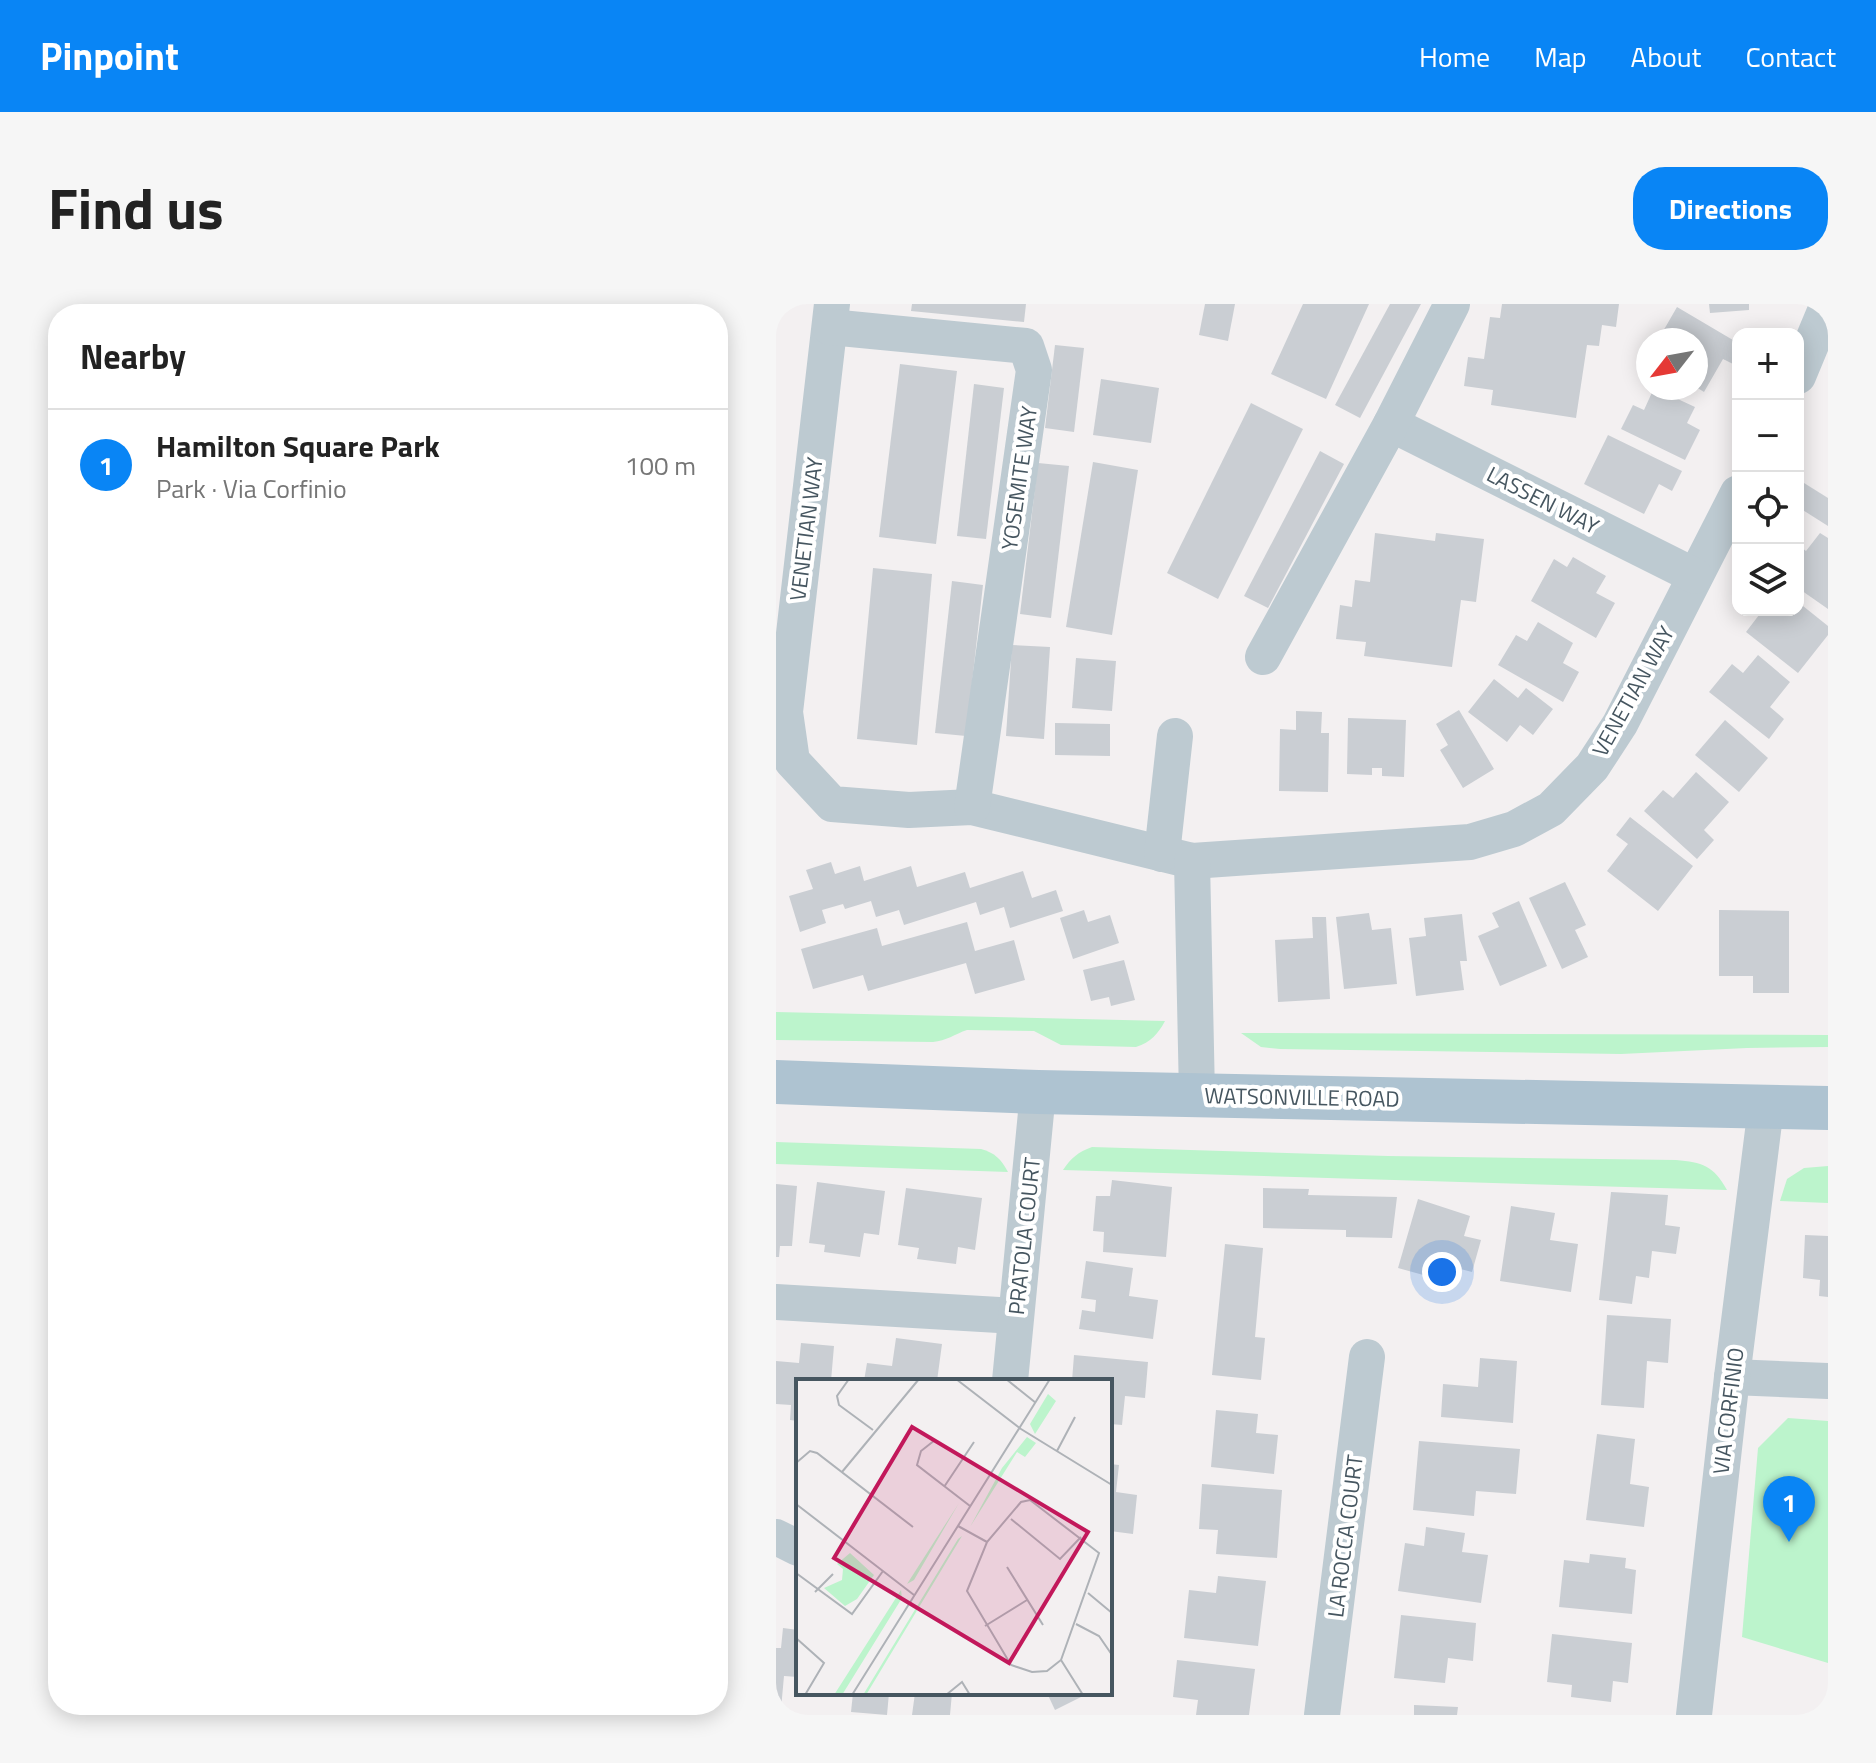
<!DOCTYPE html>
<html lang="en">
<head>
<meta charset="utf-8">
<style>
  body { margin:0; font-family:"Titillium Web",sans-serif; background:#f6f6f6; color:#222 }
  .controls { position:absolute; right:24px; top:24px; display:grid; overflow:hidden; border-radius:16px; box-shadow:0 4px 20px #0003 }
  .controls button { width:72px; height:72px; display:grid; place-items:center; padding:0; border:0; border-bottom:2px solid #e0e0e0; background:#fff; color:#222; font:40px sans-serif }
  .compass { position:absolute; left:860px; top:24px; width:72px; height:72px; border-radius:50%; background:#fff; box-shadow:0 4px 20px #0003; rotate:239deg }
  .you { position:absolute; left:666px; top:968px; width:28px; height:28px; margin:-20px; border:6px solid #fff; border-radius:50%; background:#1a73e8; box-shadow:0 0 0 12px #1a73e833 }
  .badge { display:grid; place-items:center; width:52px; height:52px; border-radius:50%; background:#0985f5; color:#fff; font-size:26px; font-weight:700 }
  .pin { position:absolute; translate:-50% -66px; filter:drop-shadow(0 2px 4px #0008) }
  .pin::after { content:''; position:absolute; top:42px; width:28px; height:24px; background:inherit; clip-path:polygon(0 0,100% 0,50% 100%) }
  .list { margin:0; padding:0; list-style:none }
  h2 { display:flex; justify-content:space-between; align-items:center; height:104px; margin:0; padding:0 32px; font-size:34px }
  h2 small { font-size:26px; font-weight:400; color:#767676 }
  .list li { display:grid; grid-template-columns:52px 1fr auto; gap:24px; align-items:center; box-sizing:border-box; height:112px; padding:0 32px; border-top:2px solid #e0e0e0 }
  .list b { display:block; font-size:30px; white-space:nowrap }
  .list p { margin:0; font-size:26px; white-space:nowrap; color:#767676 }
  .list em { font-size:26px; font-style:normal; color:#767676 }
  .icon { flex:none; width:44px; height:44px; fill:none; stroke:currentColor; stroke-width:2; stroke-linecap:round; stroke-linejoin:round }
  .map { position:relative; flex:none; width:1052px; height:1411px; overflow:hidden; border-radius:32px }
  header { display:flex; align-items:center; gap:48px; box-sizing:border-box; height:112px; padding:0 40px; background:#0985f5; color:#fff }
  header strong { font-size:38px }
  nav { display:flex; gap:44px; margin-inline-start:auto; font-size:28px }
  .intro { display:flex; align-items:center; justify-content:space-between; box-sizing:border-box; height:192px; padding:0 48px }
  h1 { margin:0; font-size:56px }
  .button { padding:20px 36px; border-radius:32px; background:#0985f5; color:#fff; font-size:28px; font-weight:700 }
  main { display:flex; gap:48px; padding:0 48px }
  aside { flex:1; background:#fff; border-radius:32px; box-shadow:0 4px 20px #0003 }
  .map>svg:first-child { display:block }
</style>
</head>
<body>
<header>
<strong>Pinpoint</strong>
<nav><a>Home</a><a>Map</a><a>About</a><a>Contact</a></nav>
</header>
<div class="intro"><h1>Find us</h1><a class="button">Directions</a></div>
<main>
<aside>
<h2>Nearby<small></small></h2>
<ul class="list">
<li><span class="badge">1</span><div><b>Hamilton Square Park</b><p>Park · Via Corfinio</p></div><em>100 m</em></li>
</ul>
</aside>
<div class="map">
<svg width="1052" height="1411" viewBox="0 0 1052 1411">
  <rect width="100%" height="100%" fill="#f3f0f1"/>
  <!-- green -->
  <g fill="#bcf4cc">
    <path d="M0,708L389,717C382,730 375,738 360,743L285,741L258,727L191,726C179,730 170,737 157,738L0,736Z"/>
    <path d="M465,729L1052,731V743L971,744L845,750L504,745L485,743Z"/>
    <path d="M0,838L205,845C219,849 225,855 232,868L0,860Z"/>
    <path d="M316,843L612,852L900,856C926,858 938,862 951,886L287,866C295,854 302,848 316,843Z"/>
    <path d="M1052,862V899L1004,897L1011,875L1028,864Z"/>
    <path d="M1012,1114L1052,1117V1359L966,1333L982,1144Z"/>
  </g>
  <!-- building -->
  <g fill="#caced3">
    <path d="M136,0H250L248,18L135,7Z"/>
    <path d="M429,0H459L452,37L423,31Z"/>
    <path d="M527,0H593L550,95L495,70Z"/>
    <path d="M614,0H645L584,114L559,101Z"/>
    <path d="M726,0H843L840,23L826,21L823,42L811,41L800,114L715,101L717,86L688,82L692,53L708,55L714,13L724,14Z"/>
    <path d="M933,0H973V6L934,9Z"/>
    <path d="M901,3L962,39V57L959,61L947,55L928,88L920,83V36H882Z"/>
    <path d="M279,41L308,44L298,128L269,124Z"/>
    <path d="M124,60L181,67L160,240L103,233Z"/>
    <path d="M325,75L383,84L375,139L317,131Z"/>
    <path d="M198,80L228,84L210,235L181,232Z"/>
    <path d="M878,84L919,103L911,119L924,126L909,156L845,125L857,101L868,106Z"/>
    <path d="M475,99L527,125L442,295L391,269Z"/>
    <path d="M832,131L906,167L896,187L883,180L868,210L808,180Z"/>
    <path d="M544,147L568,160L492,304L468,292Z"/>
    <path d="M317,158L362,166L336,331L290,323Z"/>
    <path d="M262,159L293,162L275,314L244,310Z"/>
    <path d="M1028,179L1052,194V222L1022,203V189Z"/>
    <path d="M599,229L659,237L660,229L708,235L700,298L685,296L676,363L588,352L590,338L560,335L564,301L576,303L579,276L594,278Z"/>
    <path d="M1044,229L1052,234V305L1022,284V241L1030,247Z"/>
    <path d="M797,253L830,272L820,289L839,299L820,334L755,297L778,255L791,263Z"/>
    <path d="M97,264L156,270L141,441L81,435Z"/>
    <path d="M176,277L207,281L190,432L159,429Z"/>
    <path d="M1022,298L1052,322V331L1022,369L970,328L983,311L977,306H1022Z"/>
    <path d="M762,318L797,339L787,359L803,368L787,398L722,361L740,331L751,337Z"/>
    <path d="M236,341L274,343L268,435L230,432Z"/>
    <path d="M982,351L1014,378L994,403L1008,415L993,435L933,388L956,360L967,369Z"/>
    <path d="M300,354L340,357L336,407L296,404Z"/>
    <path d="M718,375L742,394L750,384L777,405L757,431L744,421L731,438L692,408Z"/>
    <path d="M683,406L718,465L687,484L664,446L672,441L660,420Z"/>
    <path d="M520,407L546,408L545,429H553L552,488L503,487L504,425L520,426Z"/>
    <path d="M572,414L630,416L628,473L606,472V464H596V471L571,470Z"/>
    <path d="M949,416L992,454L963,488L919,451Z"/>
    <path d="M279,419L334,420V452L279,451Z"/>
    <path d="M920,468L953,498L928,526L938,536L921,555L868,507L887,486L897,494Z"/>
    <path d="M854,513L917,562L882,607L831,567L852,540L840,531Z"/>
    <path d="M55,558L59,570L84,562L88,577L135,562L141,583L189,568L194,584L247,567L256,594L280,586L287,607L234,624L228,603L204,611L200,598L128,621L123,606L100,613L95,597L69,605L67,600L46,606L50,619L24,628L13,592L37,585L30,566Z"/>
    <path d="M789,578L810,621L799,626L812,653L786,665L753,594Z"/>
    <path d="M743,597L771,662L724,682L702,632L723,623L716,609Z"/>
    <path d="M308,606L312,618L334,611L343,639L297,655L284,614Z"/>
    <path d="M943,606L1013,607V689H977V672H943Z"/>
    <path d="M593,609L596,626L615,624L621,680L568,685L560,613Z"/>
    <path d="M686,610L691,657H684L688,686L640,692L633,634L650,632L648,614Z"/>
    <path d="M536,613H550L554,695L502,698L499,636L537,634Z"/>
    <path d="M191,618L199,647L238,636L249,676L199,690L190,659L92,687L87,671L37,685L25,645L101,624L106,642Z"/>
    <path d="M348,656L359,696L335,702L333,693L315,697L307,666Z"/>
    <path d="M336,876L396,883L390,953L327,948L328,928L317,927L320,892H334Z"/>
    <path d="M41,878L109,887L103,931L88,929L84,953L48,948L49,941L33,939Z"/>
    <path d="M0,880L21,882L16,942H4L3,953H0Z"/>
    <path d="M130,884L206,894L199,946L182,943L180,960L141,955L143,944L122,941Z"/>
    <path d="M487,884L533,885L532,891L621,893L616,934L570,933V926L487,924Z"/>
    <path d="M835,888L892,891L889,921L904,923L900,950L876,947L873,974L860,972L856,1000L823,996Z"/>
    <path d="M642,895L694,912L688,932L705,936L696,968L673,962L669,977L622,964Z"/>
    <path d="M735,902L779,909L774,936L802,940L795,988L724,977Z"/>
    <path d="M1029,931L1052,932V993L1043,992L1044,976L1027,974Z"/>
    <path d="M449,940L487,944L479,1033L489,1034L485,1076L436,1071Z"/>
    <path d="M310,957L357,964L353,992L382,996L377,1035L303,1025L306,1006L319,1008L320,996L305,994Z"/>
    <path d="M831,1011L895,1015L892,1059L871,1057L868,1104L825,1101Z"/>
    <path d="M120,1034L166,1040L161,1077L149,1075L148,1077H88L91,1059L116,1062Z"/>
    <path d="M25,1039L58,1042L55,1077H22V1117L14,1116L15,1101L0,1100V1057L23,1059Z"/>
    <path d="M298,1051L372,1058L369,1094L349,1092L346,1121L334,1120V1077H296Z"/>
    <path d="M704,1054L741,1057L737,1119L665,1113L667,1080L702,1083Z"/>
    <path d="M440,1106L482,1110L480,1129L502,1131L498,1170L435,1163Z"/>
    <path d="M821,1130L859,1135L854,1180L873,1183L868,1223L810,1216Z"/>
    <path d="M643,1137L744,1145L740,1190L700,1187L698,1212L637,1206Z"/>
    <path d="M334,1160L343,1161L340,1188L361,1191L357,1230L334,1227Z"/>
    <path d="M426,1180L506,1186L501,1254L440,1250L442,1226L423,1225Z"/>
    <path d="M650,1223L689,1229L686,1248L712,1251L705,1299L622,1287L629,1239L648,1242Z"/>
    <path d="M814,1250L850,1254L849,1264L860,1266L856,1310L783,1303L788,1256L813,1259Z"/>
    <path d="M442,1272L490,1277L482,1342L408,1334L413,1286L440,1289Z"/>
    <path d="M625,1311L700,1319L697,1357L672,1354L669,1379L618,1374Z"/>
    <path d="M7,1324L22,1326V1373L8,1372L5,1405L0,1404V1344H5Z"/>
    <path d="M776,1330L856,1339L852,1379L837,1377L835,1398L795,1393L796,1381L771,1378Z"/>
    <path d="M401,1356L479,1365L473,1411H420L422,1396L397,1393Z"/>
    <path d="M77,1389H113L111,1411L75,1408Z"/>
    <path d="M139,1389H176L174,1411H136Z"/>
    <path d="M271,1389H313L279,1406Z"/>
    <path d="M638,1401L682,1403L681,1411H638Z"/>
  </g>
  <g fill="none" stroke-linecap="round" stroke-linejoin="round">
    <!-- minor -->
    <g stroke="#bdcad1" stroke-width="36">
      <path d="M56,0L9,408L16,457L56,500L133,506L196,503L416,557L694,538L738,525L775,505L816,463L844,420L962,189"/>
      <path d="M54,23L250,42L258,66L196,503"/>
      <path d="M1022,72L1052,0"/>
      <path d="M615,120L919,272"/>
      <path d="M487,353L615,120L676,0"/>
      <path d="M386,550L399,432"/>
      <path d="M416,557L421,791"/>
      <path d="M0,998L240,1012"/>
      <path d="M956,1073L1052,1077"/>
      <path d="M234,1077L262,788"/>
      <path d="M0,1233L22,1244"/>
      <path d="M546,1411L591,1053"/>
      <path d="M918,1411L956,1073L990,803"/>
    </g>
    <!-- major -->
    <path stroke="#aec3d1" stroke-width="44" d="M0,778L262,788L1052,804"/>
  </g>
  <g text-anchor="middle" stroke-width="8" stroke-linejoin="round" paint-order="stroke">
    <!-- street labels -->
    <g font-size="22" fill="#465660" stroke="#fff">
      <text transform="translate(243 174) rotate(-82)" y="8">YOSEMITE WAY</text>
      <text transform="translate(767 196) rotate(27)" y="8">LASSEN WAY</text>
      <text transform="translate(30 225) rotate(-83)" y="8">VENETIAN WAY</text>
      <text transform="translate(857 387) rotate(-61)" y="8">VENETIAN WAY</text>
      <text transform="translate(526 793) rotate(1)" y="8">WATSONVILLE ROAD</text>
      <text transform="translate(248 932) rotate(-84)" y="8">PRATOLA COURT</text>
      <text transform="translate(952 1107) rotate(-83)" y="8">VIA CORFINIO</text>
      <text transform="translate(569 1232) rotate(-83)" y="8">LA ROCCA COURT</text>
    </g>
  </g>
  <!-- overview -->
  <g transform="translate(20 1075)">
    <rect width="316" height="316" fill="#f3f0f1"/>
    <path d="M252,15L260,22L239,55L234,45ZM231,58L240,64L229,78L221,73L174,148L206,89ZM163,124L118,201L111,205ZM166,157L70,316H67L162,160ZM54,174L78,196L61,220L49,227L28,209L46,201L47,190L41,185ZM105,211L106,219L46,316H38Z" fill="#bcf4cc"/>
    <path fill="none" stroke="#aeb2b7" stroke-width="2" d="M53,0L41,17L43,26L77,51M160,0L225,50L316,106M210,0L240,24M139,61L125,72L121,86L174,127M261,72L279,38M0,84L14,72L21,74L117,148M46,93L123,0M148,108L178,63M234,121L303,174L265,281L251,292L236,293L215,286L171,212L191,163L225,123ZM0,125L118,216M215,140L264,180L285,158M162,147L191,163M211,188L247,246M0,194L56,235L87,192M19,213L37,195M292,214L316,234M280,245L303,257L316,276M189,247L231,221M0,259L28,284L9,316M265,281L287,316M56,316L254,0M150,316L166,303L174,316"/>
    <path fill="#c2185b" fill-opacity="0.15" stroke="#c2185b" stroke-width="4" d="M116,48L292,153L213,284L38,179Z"/>
    <rect width="316" height="316" fill="none" stroke="#465660" stroke-width="4"/>
  </g>
</svg>
<div class="controls">
<button>+</button>
<button>−</button>
<button><svg class="icon" aria-label="locate" viewBox="0 0 24 24"><circle cx="12" cy="12" r="6"/><path d="M12 2v4M12 18v4M2 12h4M18 12h4"/></svg></button>
<button><svg class="icon" aria-label="layers" viewBox="0 0 24 24"><path d="M12 4l9 5-9 5-9-5zM3 14l9 5 9-5"/></svg></button>
</div>
<svg class="compass" viewBox="-18 -18 36 36"><path d="M0-13l5 13h-10z" fill="#e53935"/><path d="M0 13l5-13h-10z" fill="#767676"/></svg>
<div class="you"></div>
<div class="pin badge" style="left:1013px;top:1238px">1</div>
</div>
</main>
</body>
</html>
